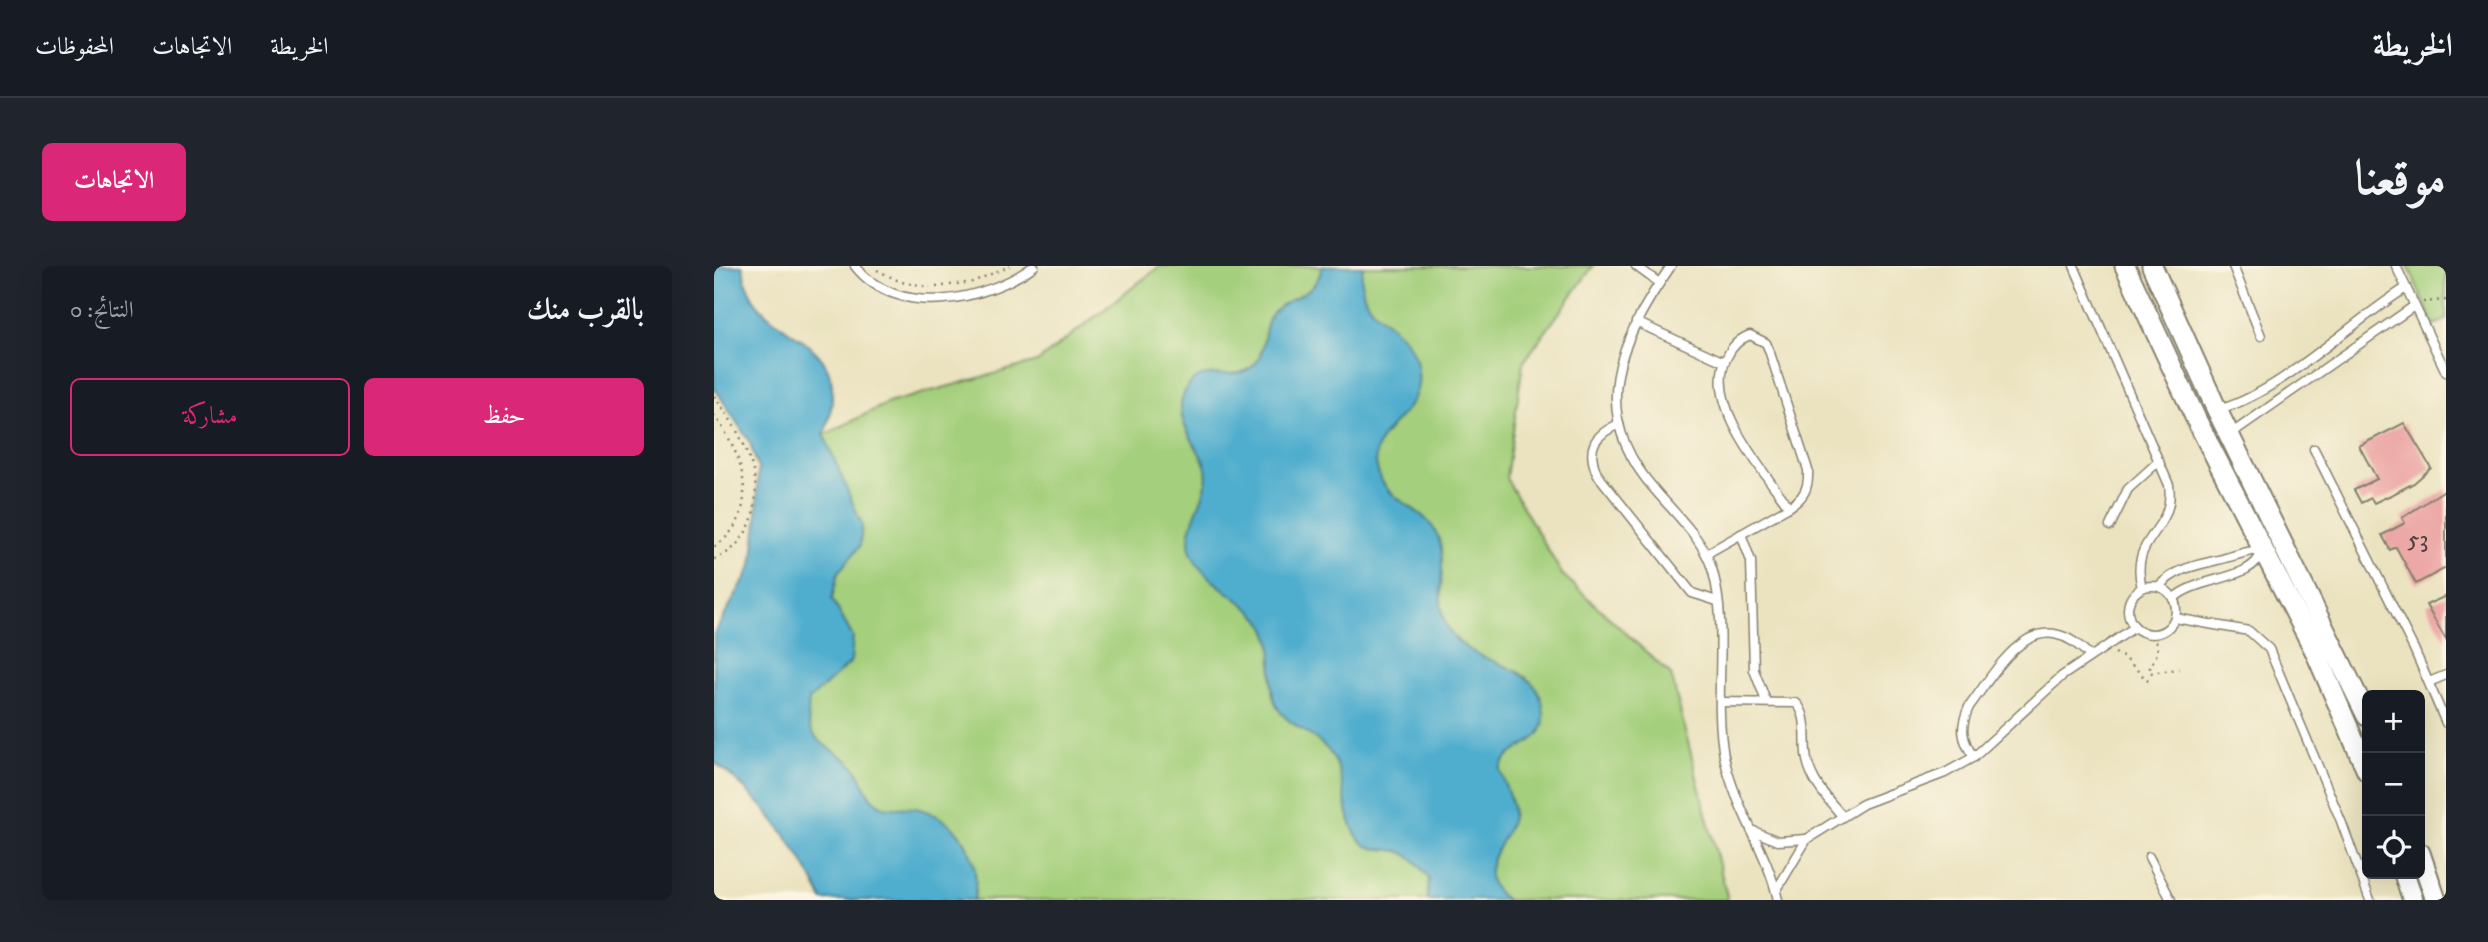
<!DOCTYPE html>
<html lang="ar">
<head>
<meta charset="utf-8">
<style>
  body { margin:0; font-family:"IM FELL DW Pica",Amiri,serif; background:#20242c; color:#f1f3f6; direction:rtl }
  .controls { position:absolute; right:21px; bottom:21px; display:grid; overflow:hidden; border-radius:10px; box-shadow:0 7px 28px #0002 }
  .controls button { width:63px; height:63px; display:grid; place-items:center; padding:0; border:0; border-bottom:2px solid #363941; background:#171b24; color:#f1f3f6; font:35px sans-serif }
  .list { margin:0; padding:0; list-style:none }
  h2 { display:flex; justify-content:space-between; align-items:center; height:91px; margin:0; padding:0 28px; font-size:30px }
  h2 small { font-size:23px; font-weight:400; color:#9ea1a6 }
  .actions { display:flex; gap:14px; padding:21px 28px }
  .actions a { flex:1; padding:16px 0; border:2px solid #db2777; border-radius:10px; text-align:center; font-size:24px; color:#db2777 }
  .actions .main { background:#db2777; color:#fff }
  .icon { flex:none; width:38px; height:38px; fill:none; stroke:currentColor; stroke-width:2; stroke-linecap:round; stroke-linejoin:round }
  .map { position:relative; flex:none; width:1732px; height:634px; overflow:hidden; direction:ltr; border-radius:10px }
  header { display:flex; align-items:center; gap:42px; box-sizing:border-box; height:98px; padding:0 35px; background:#171b24; border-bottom:2px solid #363941 }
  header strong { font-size:33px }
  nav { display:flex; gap:38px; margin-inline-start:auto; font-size:24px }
  .intro { display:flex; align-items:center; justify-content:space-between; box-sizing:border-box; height:168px; padding:0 42px }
  h1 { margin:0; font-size:49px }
  .button { padding:18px 32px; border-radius:10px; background:#db2777; color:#fff; font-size:24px; font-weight:700 }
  main { display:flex; gap:42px; padding:0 42px }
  aside { flex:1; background:#171b24; border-radius:10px; box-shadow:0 7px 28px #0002 }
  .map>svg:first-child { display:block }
</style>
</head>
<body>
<header>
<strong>الخريطة</strong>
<nav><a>الخريطة</a><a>الاتجاهات</a><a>المحفوظات</a></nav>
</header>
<div class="intro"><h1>موقعنا</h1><a class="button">الاتجاهات</a></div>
<main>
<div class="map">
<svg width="1732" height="634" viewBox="0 0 1732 634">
  <rect width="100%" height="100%" fill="#fcf5e5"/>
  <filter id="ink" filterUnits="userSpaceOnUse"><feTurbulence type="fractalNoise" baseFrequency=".0143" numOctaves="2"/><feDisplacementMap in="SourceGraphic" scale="14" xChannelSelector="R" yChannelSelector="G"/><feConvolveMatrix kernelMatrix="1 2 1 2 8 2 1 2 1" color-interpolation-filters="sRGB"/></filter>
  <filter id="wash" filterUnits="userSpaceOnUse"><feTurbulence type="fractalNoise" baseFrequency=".00686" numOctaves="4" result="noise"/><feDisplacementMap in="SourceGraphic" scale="28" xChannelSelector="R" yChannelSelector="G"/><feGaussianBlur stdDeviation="1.57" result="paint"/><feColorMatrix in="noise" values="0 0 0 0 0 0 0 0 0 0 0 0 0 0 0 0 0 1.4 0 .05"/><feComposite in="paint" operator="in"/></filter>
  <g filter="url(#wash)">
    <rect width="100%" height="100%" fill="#ebe3c0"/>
    <!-- green -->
    <g fill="#a4cf7b" stroke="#60764c" stroke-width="2">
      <path d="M446,0H879L809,97L792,212L848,308L957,409L1014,634H109C81,575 52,537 0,496L110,169L174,137L323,96Z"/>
      <path d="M1694,0H1732V54L1720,59Z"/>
    </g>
    <!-- water -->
    <g fill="#50adce" stroke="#366475" stroke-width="2">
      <path d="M0,0H29C36,84 150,56 110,169L148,259L146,280L124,307L118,333L139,371L137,396L95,434C94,445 93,456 98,465C107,483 131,487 142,503C152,517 151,534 170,541C180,544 191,540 202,542C246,553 268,590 260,634H109C82,578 50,534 0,496V368L38,300L43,256L44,203L36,177L0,121Z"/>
      <path d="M608,0H649C639,56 688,49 702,95C718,152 652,157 663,202C671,239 711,238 724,271C736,303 715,339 738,369C767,404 829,393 830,451C831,480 794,478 786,503C789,517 801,538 798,551C793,577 754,608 793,634H713L715,613C707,602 698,589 684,585C671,582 654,586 645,573C627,549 634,513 617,488C603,467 568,460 560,434C553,410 564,383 551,361C538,336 493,320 479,291C463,261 501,229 491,199C483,177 460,156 469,130C480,99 507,112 528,106C556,97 545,68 557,49C571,28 603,33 608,0Z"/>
    </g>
    <g id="blocks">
      <!-- building -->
      <g fill="#eca8a6">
        <path d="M1690,157L1717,202L1700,217L1681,227L1660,237L1657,232L1647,237L1640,224L1663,213L1645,180Z"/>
        <path d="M1732,223V302L1702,318L1682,281L1676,284L1668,269L1691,257L1688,252Z"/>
        <path d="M1732,330V374L1712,339Z"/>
      </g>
    </g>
  </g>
  <g filter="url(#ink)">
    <use href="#blocks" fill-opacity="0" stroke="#84806e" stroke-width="2"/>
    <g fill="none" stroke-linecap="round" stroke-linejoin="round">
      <defs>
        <g id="service">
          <path d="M141,0C183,54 272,35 320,0"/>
          <path d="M922,0L945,17"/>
          <path d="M957,0C905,75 872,146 941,224C962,249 990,273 999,306C1015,365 999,430 1010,490C1020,541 1053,584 1064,634"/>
          <path d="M1360,0L1455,219C1462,267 1414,269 1428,322"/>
          <path d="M1519,0L1547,70"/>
          <path d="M1682,0L1732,106"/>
          <path d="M922,56L1010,96"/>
          <path d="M1504,144C1568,126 1634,58 1692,22"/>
          <path d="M905,158C880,169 872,182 883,208L978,327L1003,335"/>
          <path d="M1515,169L1700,40"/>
          <path d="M1600,183L1700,383L1732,457"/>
          <path d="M1396,260L1414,223L1445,195"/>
          <path d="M1027,268L1037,295L1040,404L1052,435"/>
          <path d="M992,288L1075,241C1090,232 1095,222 1094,204L1055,84L1052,77L1036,69C1025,73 1018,80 1013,91C989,136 1050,206 1075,241"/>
          <circle cx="1438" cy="344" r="24"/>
          <path d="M1445,320C1466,299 1488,299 1515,291C1527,288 1536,284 1548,284C1541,316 1484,309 1459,333"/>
          <path d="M1461,352L1535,365L1555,383L1627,555L1656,634"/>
          <path d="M1715,416L1732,409"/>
          <path d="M1007,436L1082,437C1096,450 1089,477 1093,494C1098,517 1114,533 1128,550"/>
          <path d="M1260,491C1247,474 1246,460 1255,441C1285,400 1321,333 1375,389"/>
          <path d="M1037,564L1064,575L1093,573"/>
          <path d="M1435,591L1457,634"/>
          <path d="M1062,625L1093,573L1149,538L1231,507L1260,491L1348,410L1421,361"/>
        </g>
        <g id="tertiary">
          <path d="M1411,0L1482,153L1601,385L1653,505"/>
          <path d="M1438,0L1503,144L1653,450"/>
          <path d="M1706,587L1722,634"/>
          <path d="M1690,608L1699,634"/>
        </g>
      </defs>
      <!-- service casing -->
      <use href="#service" stroke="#84806e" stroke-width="11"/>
      <!-- tertiary casing -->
      <use href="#tertiary" stroke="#84806e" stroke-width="23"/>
      <!-- path -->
      <g stroke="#84806e" stroke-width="2.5" stroke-dasharray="2 5" stroke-linecap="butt">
        <path d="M163,4L187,16L216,21"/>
        <path d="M222,21L258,16L296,0"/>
        <path d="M1709,36L1732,34"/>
        <path d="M0,130C27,166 55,215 35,260C28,275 16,288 0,293"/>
        <path d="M0,149C30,189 49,249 0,281"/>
        <path d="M1441,368L1444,386L1436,401V407L1465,403"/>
        <path d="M1401,387L1411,392L1435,416"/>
      </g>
      <!-- service -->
      <use href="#service" stroke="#fff" stroke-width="8"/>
      <!-- tertiary -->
      <use href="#tertiary" stroke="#fff" stroke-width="19"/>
    </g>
  </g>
  <g text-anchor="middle" stroke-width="5" stroke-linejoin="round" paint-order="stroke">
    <!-- number labels -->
    <g font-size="24" fill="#503f3e">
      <text x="1704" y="281">53</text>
    </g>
  </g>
</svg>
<div class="controls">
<button>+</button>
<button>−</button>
<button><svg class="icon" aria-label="locate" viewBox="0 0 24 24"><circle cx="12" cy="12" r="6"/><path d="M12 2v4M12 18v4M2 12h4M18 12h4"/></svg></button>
</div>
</div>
<aside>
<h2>بالقرب منك<small>النتائج: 0</small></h2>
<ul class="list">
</ul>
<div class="actions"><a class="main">حفظ</a><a>مشاركة</a></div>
</aside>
</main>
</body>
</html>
